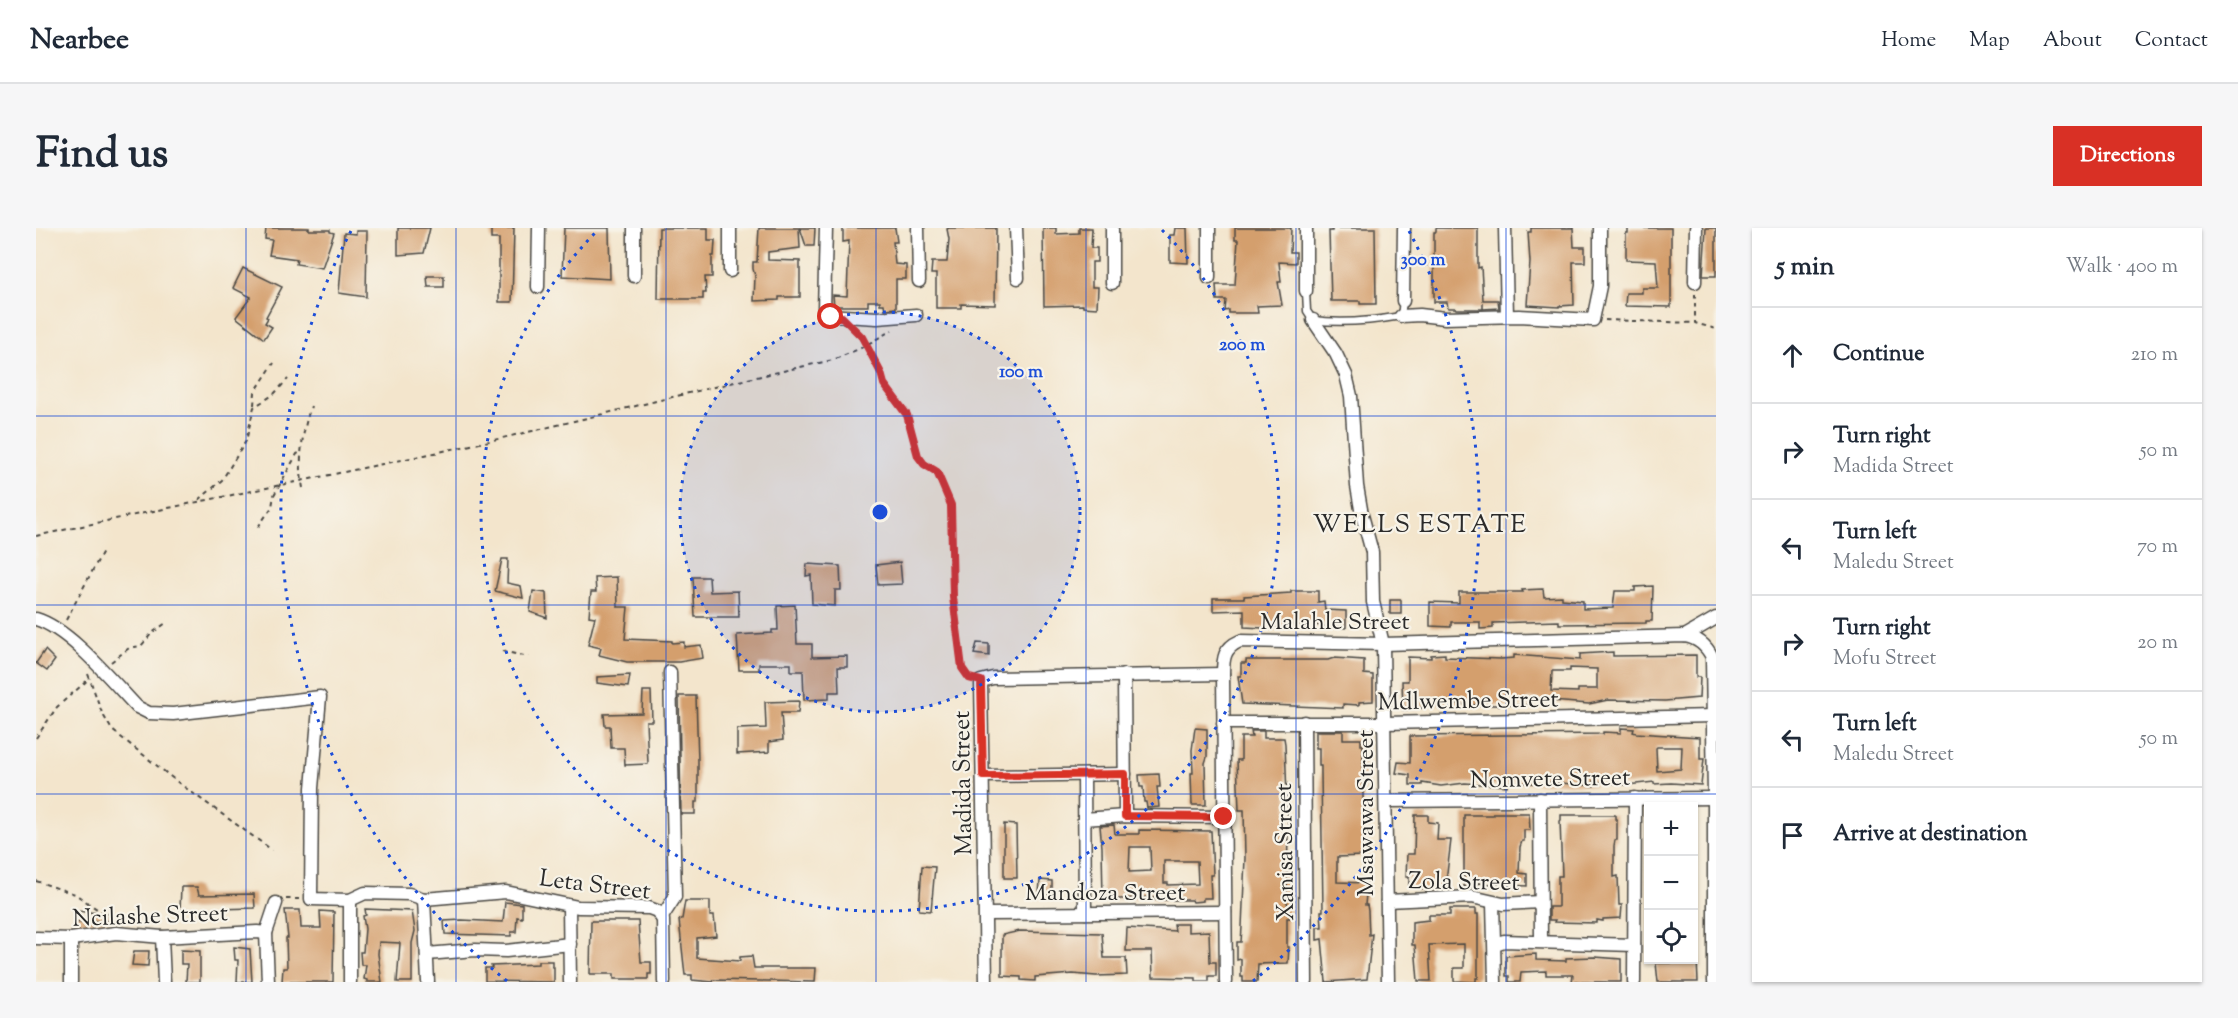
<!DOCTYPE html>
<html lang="en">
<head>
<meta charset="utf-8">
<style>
  body { margin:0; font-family:"Sorts Mill Goudy",serif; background:#f6f6f7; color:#1f2937 }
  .controls { position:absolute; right:18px; bottom:18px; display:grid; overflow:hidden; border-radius:0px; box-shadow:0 2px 4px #0004 }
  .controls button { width:54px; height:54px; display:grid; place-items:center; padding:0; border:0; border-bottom:2px solid #e0e1e3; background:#fff; color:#1f2937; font:30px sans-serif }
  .stop { position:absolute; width:18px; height:18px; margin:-14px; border:4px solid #d93025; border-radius:50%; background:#fff }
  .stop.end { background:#d93025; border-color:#fff; box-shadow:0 2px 6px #0008 }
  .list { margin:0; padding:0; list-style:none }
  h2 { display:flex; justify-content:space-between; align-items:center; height:78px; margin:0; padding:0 24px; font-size:26px }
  h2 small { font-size:20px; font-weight:400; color:#747a83 }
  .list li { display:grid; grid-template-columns:39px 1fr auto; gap:18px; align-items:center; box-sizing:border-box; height:96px; padding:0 24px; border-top:2px solid #e0e1e3 }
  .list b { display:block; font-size:22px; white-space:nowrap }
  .list p { margin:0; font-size:20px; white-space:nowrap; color:#747a83 }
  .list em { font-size:20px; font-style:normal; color:#747a83 }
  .icon { flex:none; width:33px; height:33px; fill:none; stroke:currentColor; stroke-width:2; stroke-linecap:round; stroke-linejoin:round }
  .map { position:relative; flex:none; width:1680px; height:754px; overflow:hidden; border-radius:0px }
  header { display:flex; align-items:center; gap:36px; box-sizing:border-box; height:84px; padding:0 30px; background:#fff; border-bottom:2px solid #e0e1e3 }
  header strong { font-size:28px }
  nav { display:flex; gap:33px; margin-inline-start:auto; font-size:21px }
  .intro { display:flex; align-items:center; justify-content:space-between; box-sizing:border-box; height:144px; padding:0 36px }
  h1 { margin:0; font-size:42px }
  .button { padding:15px 27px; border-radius:0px; background:#d93025; color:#fff; font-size:21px; font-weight:700 }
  main { display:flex; gap:36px; padding:0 36px }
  aside { flex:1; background:#fff; border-radius:0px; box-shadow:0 2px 4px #0004 }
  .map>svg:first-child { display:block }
</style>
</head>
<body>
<header>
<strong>Nearbee</strong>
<nav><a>Home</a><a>Map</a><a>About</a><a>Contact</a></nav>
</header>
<div class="intro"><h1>Find us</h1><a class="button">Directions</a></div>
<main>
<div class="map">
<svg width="1680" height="754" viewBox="0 0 1680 754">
  <rect width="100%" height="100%" fill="#f7f3e8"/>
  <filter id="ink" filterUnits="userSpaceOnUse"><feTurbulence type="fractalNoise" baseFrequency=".0167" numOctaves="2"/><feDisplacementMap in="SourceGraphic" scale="12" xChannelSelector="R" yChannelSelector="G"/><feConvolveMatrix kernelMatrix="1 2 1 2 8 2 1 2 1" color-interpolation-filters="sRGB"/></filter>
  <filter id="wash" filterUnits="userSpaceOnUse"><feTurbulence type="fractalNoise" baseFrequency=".008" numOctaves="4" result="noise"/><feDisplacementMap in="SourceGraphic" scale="24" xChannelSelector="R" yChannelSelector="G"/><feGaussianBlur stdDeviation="1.35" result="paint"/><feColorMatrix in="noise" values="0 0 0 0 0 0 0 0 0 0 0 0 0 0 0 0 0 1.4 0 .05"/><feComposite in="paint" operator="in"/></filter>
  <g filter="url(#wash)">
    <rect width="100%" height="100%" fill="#f3e5cc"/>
    <g id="blocks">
      <!-- building -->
      <g fill="#d49f6d" fill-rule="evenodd">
        <path d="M230,0H273V2H294V4L298,5L286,40L260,36L261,31L233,27L236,12L229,11Z"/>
        <path d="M362,0H394L388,25L362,27Z"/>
        <path d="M455,0H478L476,74H463V11H455Z"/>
        <path d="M528,0H573L574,51L526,48Z"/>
        <path d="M623,0H672V12H679L678,28H676V49H669L670,65H667V71H622Z"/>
        <path d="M723,0H763L764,20L732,24V32L764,33V69H743V72L718,73L719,48L717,41V34H721Z"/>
        <path d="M764,0H779L778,18H770Z"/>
        <path d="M807,0H859L861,14H857L859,36L870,37V51H860V80L849,81L848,76H844V73H832V78H798L797,67L811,68L813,13L807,14Z"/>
        <path d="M913,0H960L959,77L925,76V80H900V46H895L896,34H911L913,11L911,1Z"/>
        <path d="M1007,0H1020V6L1043,5V0H1056L1055,20H1061V34H1056V59H1062L1061,80L1047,79V77L1008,78Z"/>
        <path d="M1139,0H1151L1152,35L1134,34V7H1138Z"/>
        <path d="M1199,0H1255L1254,24H1260V35L1243,34L1245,54H1242L1246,77L1221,78L1222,85H1193V82L1189,83L1190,72H1181L1180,57H1199L1202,12H1199Z"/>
        <path d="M1296,0H1339L1340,76H1324V73H1295L1293,3H1296Z"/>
        <path d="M1400,0H1442V40L1445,39L1447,72H1462L1463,80L1447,81V75V81H1420L1419,80H1412L1411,74H1398V4H1400Z"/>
        <path d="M1495,0H1537L1538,19H1549V34H1537L1538,77L1523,78V79L1491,77L1494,34L1492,4H1495Z"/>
        <path d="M1592,0H1635V79L1589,78L1590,65H1606V60H1622L1620,33L1590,32V5H1592Z"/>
        <path d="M1670,0H1680V48H1667Z"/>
        <path d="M320,3H331L330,69L303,65L308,5L320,6Z"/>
        <path d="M207,40L246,59L230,89L232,90L229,95L236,99L228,111L200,89L215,69L197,60Z"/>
        <path d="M391,48H408V59H392Z"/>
        <path d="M466,331H472L471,355L485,358L487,370L459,363Z"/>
        <path d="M864,334L866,356L842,357L840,337Z"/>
        <path d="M771,336L804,338L805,362H799V378L776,376L775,347L770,348Z"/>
        <path d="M581,349L582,379H592L589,411L636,413V415L648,414V419L665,417L667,430L643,434H591L563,427L565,420L552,417L559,389L553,388L555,364H560L559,350Z"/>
        <path d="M657,349H673L674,364L702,363L703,389H659Z"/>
        <path d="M1617,358L1616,393H1610V395L1523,396V393L1457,395V400L1444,401V394H1415V399L1394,398V374L1423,375V364H1487L1486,362L1507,361L1508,369L1526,368V371L1547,373V381L1577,380L1579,363H1599V359Z"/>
        <path d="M497,363L510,365L511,390L494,384Z"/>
        <path d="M1255,363H1282V374L1288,373L1289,382L1310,383V400L1265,396L1251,397V401L1208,399V382L1177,383V370H1208V368L1255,365Z"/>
        <rect x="1354" y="372" width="11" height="14"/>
        <path d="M759,377L761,416H776V429L811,428V439H802L803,464H793V471L768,472L767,443H755V436H723V442H703L701,407L736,405V402H742L741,378Z"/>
        <path d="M941,415L953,416V428L938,426Z"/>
        <path d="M9,422L19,432L11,443L0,435Z"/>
        <path d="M1577,424V428L1660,427V449H1664L1663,470L1629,473L1572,472L1553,476L1491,471L1492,477H1436L1412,475L1386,477V480L1367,482L1366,453H1372V429L1395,430V427L1409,426V429L1465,431L1478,430V427L1544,432V426ZM1534,440L1561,441V461H1542V464L1515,463L1516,443H1534Z"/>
        <path d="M1298,430L1328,432V446L1337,447V473L1323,474V477L1307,476V480L1206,476L1202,448H1205V435H1210V432H1292Z"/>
        <path d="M594,447L592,459L561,455V449Z"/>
        <path d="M607,463H615L616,493H610L612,536L589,537L588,520H575L574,498H569L568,486L606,485Z"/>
        <path d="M643,468H660L662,533V574H659V586H645Z"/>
        <path d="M763,473L762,485H745L747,512L733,514V524L701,526V501L730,500L729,474Z"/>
        <path d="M1159,500L1171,501V529L1169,535L1170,577H1156L1155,545H1157L1156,522Z"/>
        <path d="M1585,500L1598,501L1597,504L1600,505L1664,509V531H1668L1665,557L1635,555L1618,556V554L1591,557L1558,553V558L1514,554V556L1472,554L1471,558L1429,555L1405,558L1386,555V557H1374V547L1360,545L1362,534L1374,535V508L1567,506V504L1585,505ZM1621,519H1646L1645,541L1621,543L1620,520Z"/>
        <path d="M1215,503H1228V510H1248L1249,516L1252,594L1251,673L1254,690H1251V719H1253L1252,735L1222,736L1221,754H1207V749H1205V731L1201,732V714H1205L1206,699L1209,630L1208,582H1203L1201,532H1205V509H1216Z"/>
        <path d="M1280,503H1307V511H1325V517H1327V622L1326,628L1301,629V654L1331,655L1329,677H1331L1332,683L1333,707L1336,706L1331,751L1290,754L1286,711L1281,712V699H1286L1285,683H1287L1285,544V537H1283V520H1280Z"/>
        <path d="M1123,546L1124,559H1121L1123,579L1111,580L1110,574H1108L1107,559H1104L1103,547Z"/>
        <path d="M1457,585H1493L1494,602H1488V613H1486L1484,619L1483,645L1491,646V658L1441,655V659H1428V587H1457Z"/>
        <path d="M1379,587H1392V594L1402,595L1401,612H1415L1409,662L1373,660V649H1370L1371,626H1378Z"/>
        <path d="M1525,587H1579V591H1581V612H1579L1578,618V649L1582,648L1583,677H1586L1585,690L1567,691V693L1561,692V695L1518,694L1519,692H1513V679H1522V648H1526L1524,593L1525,592Z"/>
        <path d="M968,596L980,597L981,650H968Z"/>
        <path d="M1078,597L1079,606H1103V602L1175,603L1177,647H1174L1175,670H1167V673L1157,674L1156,672H1118V669L1067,672L1066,619L1064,598ZM1094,619H1114L1115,643L1093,644ZM1128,633H1161L1162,656L1132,657V655H1128Z"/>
        <path d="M886,638L899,639L895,683L883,682Z"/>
        <path d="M1004,652L1016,653V667H1003Z"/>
        <path d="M145,659H161L163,667L218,666L219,680L144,682Z"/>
        <path d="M649,673H674V688H678L680,708L661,710V730L704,733V729L716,728L718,740H780L779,754L678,752L677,754L656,752V747H649L643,692L646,691Z"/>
        <path d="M469,674L486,676V690L481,689L480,704H475V708L409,706L408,693L426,692L467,694Z"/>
        <path d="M329,681L376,683L379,703L376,715V754H361L364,715L343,714L342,726L346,754H331V752L328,751L330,737H325L324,724H327L329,701L327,688L330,687Z"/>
        <path d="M1414,681H1440V686H1442V750H1440V754L1418,753V740H1428V716L1393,717L1395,753H1382L1379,717H1376V694L1393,692V687H1414Z"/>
        <path d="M249,682H264L265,700H285L284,683L298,684L297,754H246L247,740H251L250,710H252Z"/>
        <path d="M39,683L75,686V692L38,695Z"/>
        <path d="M555,693H602L605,734H615V746H612V751H578V746H554Z"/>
        <path d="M1138,696H1152V704L1173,703L1174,734H1180V748H1173V753H1160V750L1117,749L1116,723H1090L1091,700L1139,703Z"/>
        <path d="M984,703L1066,705L1068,730H1090L1091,747L1060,748L1037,746L999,749V753L985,752V749L966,748V707Z"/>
        <path d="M198,719L214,721L216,754H201L202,732H199Z"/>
        <path d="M145,722L164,723V754H150L151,736H145Z"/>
        <path d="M98,723H113L112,738L96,737Z"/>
        <path d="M1500,726V732L1530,733V730L1559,729L1585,731V754H1536L1537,747H1510V743L1485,744L1484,754H1473V748H1470V728Z"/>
        <path d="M1640,732H1661L1662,754H1622L1620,735H1634Z"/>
        <path d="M502,733H516V739H518V754L449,753V740H456L455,738L502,736Z"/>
      </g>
    </g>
  </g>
  <g filter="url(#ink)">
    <use href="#blocks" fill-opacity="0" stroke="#494743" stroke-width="1.5"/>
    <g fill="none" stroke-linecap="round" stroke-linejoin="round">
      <defs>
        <path id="lane" d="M1270,63L1271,83L1277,92C1305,96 1336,93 1365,88L1367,73"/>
        <g id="street">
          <path d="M598,0V48"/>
          <path d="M694,0V43"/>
          <path d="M790,0L788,82L791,87L841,90L880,87"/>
          <path d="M882,0L883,53"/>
          <path d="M980,0L982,50"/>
          <path d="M1270,0V63"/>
          <path d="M1469,0L1471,88"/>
          <path d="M1173,50V0"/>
          <path d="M1659,54L1660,0"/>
          <path d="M1076,55V0"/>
          <path d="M502,59L503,0"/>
          <path d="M1367,73L1368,0"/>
          <path d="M1365,88L1384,87L1409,90L1483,88L1557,92L1564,58V0"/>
          <path d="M1277,92L1300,126L1310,147L1315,168L1321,258L1326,287L1336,324L1337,374L1347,416L1352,754"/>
          <path d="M0,391C34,401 76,453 101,479L113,485L137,486L284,469L276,560L275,671L314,672L329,665L373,666L388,671L470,664L542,679L613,680L621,683L627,692L628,754"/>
          <path d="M1649,408L1680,390"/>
          <path d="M1088,447L1089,588"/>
          <path d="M1268,494L1270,754"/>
          <path d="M1187,495H1350L1678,488"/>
          <path d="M947,548L1089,546"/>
          <path d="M1048,548L1049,685"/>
          <path d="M1504,571L1505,713"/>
          <path d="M1350,573L1680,570"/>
          <path d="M1048,591L1089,588L1188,589"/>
          <path d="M388,671L392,754"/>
          <path d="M1351,673L1436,669L1467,676L1504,674"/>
          <path d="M1457,675L1459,754"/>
          <path d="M533,678L534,754"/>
          <path d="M950,686L1189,684"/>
          <path d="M626,689L639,669L634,444"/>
          <path d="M126,709L128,754"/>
          <path d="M0,710L35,711L80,705L126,709L221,704L230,705"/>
          <path d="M1459,716L1468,713L1598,717"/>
          <path d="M391,726L439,722L470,723L534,716"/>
          <path d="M35,754V711"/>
          <path d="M232,754L230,705L240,675"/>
          <path d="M314,754V672"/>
          <path d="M950,754L945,453L957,450L1187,446"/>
          <path d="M1190,754L1187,446C1187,430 1188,420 1204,413L1347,416L1649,408C1662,410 1670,417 1676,429L1678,570V754"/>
          <path d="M1598,754L1599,570"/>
        </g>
      </defs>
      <!-- lane casing -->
      <use href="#lane" stroke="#494743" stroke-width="9"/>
      <!-- street casing -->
      <use href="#street" stroke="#494743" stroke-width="15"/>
      <!-- path -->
      <g stroke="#494743" stroke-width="2" stroke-dasharray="4.5 4.5" stroke-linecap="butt">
        <path d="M1659,66V95L1680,101"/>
        <path d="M1569,92L1659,95"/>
        <path d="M819,102L831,117L845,145L848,156L871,187L882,228L888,235L901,244L915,277L917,369L926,440L933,450"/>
        <path d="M218,177L219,164L238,135"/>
        <path d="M267,260C262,233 266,204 275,178"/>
        <path d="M163,272L186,252L210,213L218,179L237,167L252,151"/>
        <path d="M222,299L236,279L238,267L261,226L265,224"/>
        <path d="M0,308C142,277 284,250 426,219C550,192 673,158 797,132L825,120L856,102"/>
        <path d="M30,392L67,323"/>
        <path d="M466,423L493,429"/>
        <path d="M75,434L93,420L105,418L116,405L130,395"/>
        <path d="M52,446L66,485L76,502L144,556L236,622"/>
        <path d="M0,510L21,479L54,450"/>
        <path d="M0,653L39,666L77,692"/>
        <path d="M250,671H263"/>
      </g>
      <!-- lane -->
      <use href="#lane" stroke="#fff" stroke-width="6"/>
      <!-- street -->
      <use href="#street" stroke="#fff" stroke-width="12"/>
    </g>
  </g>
  <g fill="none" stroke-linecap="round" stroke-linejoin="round" filter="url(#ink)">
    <!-- route -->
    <path stroke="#d93025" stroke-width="8" d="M795,89H806L826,109L845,145L848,156L871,187L882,228L888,236L901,244L915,277L917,369L926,440L933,450L945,453L947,548L1089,546V588L1188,589"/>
  </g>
  <!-- grid -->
  <path fill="none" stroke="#1d4ed8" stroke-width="1.5" stroke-opacity="0.55" d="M210,0V754M420,0V754M630,0V754M840,0V754M1050,0V754M1260,0V754M1470,0V754M0,188H1680M0,377H1680M0,566H1680"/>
  <!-- distance rings -->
  <circle cx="844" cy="284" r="200" fill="#1d4ed8" fill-opacity=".12"/>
  <g fill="none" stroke="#1d4ed8" stroke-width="3" stroke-dasharray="3 6">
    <circle cx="844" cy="284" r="200"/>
    <path d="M1126 2A399 399 0 1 1 562 2"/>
    <path d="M471 753A599 599 0 0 1 315 3M1373 3A599 599 0 0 1 1217 753"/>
  </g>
  <g text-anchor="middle" stroke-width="4.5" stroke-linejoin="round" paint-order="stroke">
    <!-- street labels -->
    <g font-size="24" fill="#2b2b2b" stroke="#f7f3e8">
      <text x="1299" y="401">Malahle Street</text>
      <text transform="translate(1432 472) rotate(-1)" y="8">Mdlwembe Street</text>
      <text transform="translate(1514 550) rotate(-1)" y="8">Nomvete Street</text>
      <text transform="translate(926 555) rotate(-91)" y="8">Madida Street</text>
      <text transform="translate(1329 585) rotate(-90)" y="8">Msawawa Street</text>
      <text transform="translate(1248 624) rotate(-91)" y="8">Xanisa Street</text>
      <text transform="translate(1428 653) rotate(1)" y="8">Zola Street</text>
      <text transform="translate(559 656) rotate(7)" y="8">Leta Street</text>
      <text x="1069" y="672">Mandoza Street</text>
      <text transform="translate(114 687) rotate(-2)" y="8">Ncilashe Street</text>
    </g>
    <!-- neighbourhood labels -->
    <g font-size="26" letter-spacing="1.5" fill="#2b2b2b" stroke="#f7f3e8">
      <text x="1384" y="304">WELLS ESTATE</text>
    </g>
  </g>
  <circle cx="844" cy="284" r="9" fill="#1d4ed8" stroke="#f7f3e8" stroke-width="3"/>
  <g font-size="18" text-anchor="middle" font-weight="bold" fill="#1d4ed8" stroke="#f7f3e8" stroke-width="4.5" stroke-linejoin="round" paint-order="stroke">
    <text x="1387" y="37">300 m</text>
    <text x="1206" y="122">200 m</text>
    <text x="985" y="149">100 m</text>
  </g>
</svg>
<div class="controls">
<button>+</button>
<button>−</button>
<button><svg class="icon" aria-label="locate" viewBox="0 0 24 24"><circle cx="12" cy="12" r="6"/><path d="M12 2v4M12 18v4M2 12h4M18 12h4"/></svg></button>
</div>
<div class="stop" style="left:795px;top:89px"></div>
<div class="stop end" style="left:1188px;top:589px"></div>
</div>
<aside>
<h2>5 min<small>Walk · 400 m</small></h2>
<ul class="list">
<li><svg class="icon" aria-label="ahead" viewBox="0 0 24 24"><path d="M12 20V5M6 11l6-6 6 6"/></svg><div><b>Continue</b></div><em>210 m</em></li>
<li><svg class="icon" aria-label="right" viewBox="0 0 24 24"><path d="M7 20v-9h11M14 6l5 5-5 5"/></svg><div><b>Turn right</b><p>Madida Street</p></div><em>50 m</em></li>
<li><svg class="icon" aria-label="left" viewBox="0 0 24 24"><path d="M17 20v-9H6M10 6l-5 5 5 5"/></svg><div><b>Turn left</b><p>Maledu Street</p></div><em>70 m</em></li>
<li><svg class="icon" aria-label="right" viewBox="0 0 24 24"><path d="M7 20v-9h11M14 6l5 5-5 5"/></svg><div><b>Turn right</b><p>Mofu Street</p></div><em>20 m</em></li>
<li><svg class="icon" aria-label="left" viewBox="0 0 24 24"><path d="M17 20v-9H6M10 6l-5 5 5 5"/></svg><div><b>Turn left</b><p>Maledu Street</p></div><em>50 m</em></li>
<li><svg class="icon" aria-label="arrive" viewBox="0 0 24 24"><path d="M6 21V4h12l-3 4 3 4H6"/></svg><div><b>Arrive at destination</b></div></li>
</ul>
</aside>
</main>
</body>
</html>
